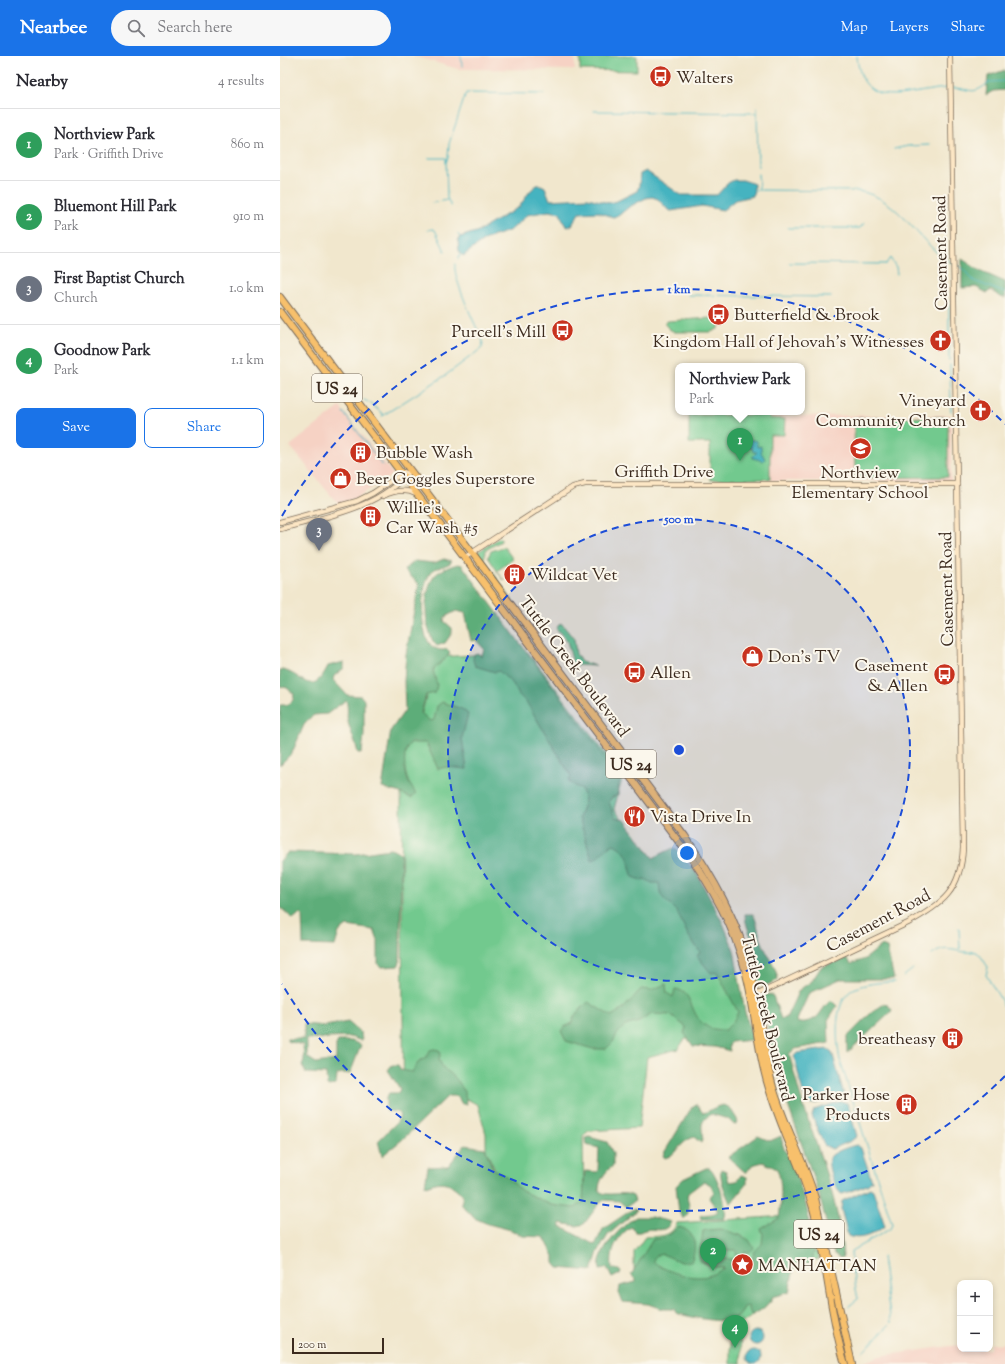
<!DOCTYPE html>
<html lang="en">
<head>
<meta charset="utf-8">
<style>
  body { margin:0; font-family:"Sorts Mill Goudy",serif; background:#f7f7f7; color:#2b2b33 }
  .controls { position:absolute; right:12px; bottom:12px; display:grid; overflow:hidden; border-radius:8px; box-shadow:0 2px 6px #0003 }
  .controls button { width:36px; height:36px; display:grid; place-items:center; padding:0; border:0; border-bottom:1px solid #e1e1e2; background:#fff; color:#2b2b33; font:20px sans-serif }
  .scale { position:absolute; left:12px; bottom:10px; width:92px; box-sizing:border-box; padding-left:4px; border:2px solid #3b2a1e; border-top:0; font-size:11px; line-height:14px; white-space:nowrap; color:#3b2a1e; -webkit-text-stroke:3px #fbf7ec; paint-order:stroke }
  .you { position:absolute; left:407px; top:797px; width:14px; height:14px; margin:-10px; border:3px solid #fff; border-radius:50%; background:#1a73e8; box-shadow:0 0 0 6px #1a73e833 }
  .badge { display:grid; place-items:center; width:26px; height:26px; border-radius:50%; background:#1a73e8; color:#fff; font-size:13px; font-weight:700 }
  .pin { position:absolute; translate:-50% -33px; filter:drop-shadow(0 1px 2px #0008) }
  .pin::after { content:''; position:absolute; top:21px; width:14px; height:12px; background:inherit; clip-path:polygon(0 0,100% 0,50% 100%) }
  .popup { position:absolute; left:395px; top:307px; width:130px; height:52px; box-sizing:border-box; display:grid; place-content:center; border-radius:8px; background:#fff; filter:drop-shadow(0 1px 3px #0005); font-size:13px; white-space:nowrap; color:#7c7c81 }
  .popup b { font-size:15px; color:#2b2b33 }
  .popup::after { content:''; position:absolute; left:50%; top:100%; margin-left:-8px; border:8px solid transparent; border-top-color:#fff }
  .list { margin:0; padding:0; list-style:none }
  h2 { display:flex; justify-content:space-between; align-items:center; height:52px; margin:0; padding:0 16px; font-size:17px }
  h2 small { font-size:13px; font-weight:400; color:#7c7c81 }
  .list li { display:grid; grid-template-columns:26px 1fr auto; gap:12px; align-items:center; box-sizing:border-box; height:72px; padding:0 16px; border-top:1px solid #e1e1e2 }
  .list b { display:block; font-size:15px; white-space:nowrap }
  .list p { margin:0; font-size:13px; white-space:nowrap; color:#7c7c81 }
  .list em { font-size:13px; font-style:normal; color:#7c7c81 }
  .actions { display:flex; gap:8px; padding:12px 16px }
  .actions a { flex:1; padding:9px 0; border:1px solid #1a73e8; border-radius:8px; text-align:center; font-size:14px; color:#1a73e8 }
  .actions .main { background:#1a73e8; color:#fff }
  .icon { flex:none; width:22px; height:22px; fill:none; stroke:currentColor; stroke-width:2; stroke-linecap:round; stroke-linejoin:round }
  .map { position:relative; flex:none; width:725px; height:1308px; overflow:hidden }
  header { display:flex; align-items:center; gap:24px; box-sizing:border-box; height:56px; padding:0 20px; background:#1a73e8; color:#fff }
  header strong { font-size:19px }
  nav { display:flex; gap:22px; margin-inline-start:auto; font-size:14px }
  .search { width:280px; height:36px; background:#f7f7f7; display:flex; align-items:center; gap:10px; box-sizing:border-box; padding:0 14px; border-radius:22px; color:#7c7c81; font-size:15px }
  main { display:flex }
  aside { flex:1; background:#fff }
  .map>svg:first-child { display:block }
</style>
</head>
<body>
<header>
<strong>Nearbee</strong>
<div class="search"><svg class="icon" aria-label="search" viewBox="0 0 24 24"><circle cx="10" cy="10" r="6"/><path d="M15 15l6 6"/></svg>Search here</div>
<nav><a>Map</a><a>Layers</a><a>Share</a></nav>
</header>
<main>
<aside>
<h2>Nearby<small>4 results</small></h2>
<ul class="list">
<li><span class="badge" style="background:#2e9e5b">1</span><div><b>Northview Park</b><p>Park · Griffith Drive</p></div><em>860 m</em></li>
<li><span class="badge" style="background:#2e9e5b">2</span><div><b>Bluemont Hill Park</b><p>Park</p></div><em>910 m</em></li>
<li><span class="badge" style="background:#6b7280">3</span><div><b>First Baptist Church</b><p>Church</p></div><em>1.0 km</em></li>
<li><span class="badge" style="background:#2e9e5b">4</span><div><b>Goodnow Park</b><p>Park</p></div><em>1.1 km</em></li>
</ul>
<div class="actions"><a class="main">Save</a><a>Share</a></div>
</aside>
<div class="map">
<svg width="725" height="1308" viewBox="0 0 725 1308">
  <rect width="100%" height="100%" fill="#fbf7ec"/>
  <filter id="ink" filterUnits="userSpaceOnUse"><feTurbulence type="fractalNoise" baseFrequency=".025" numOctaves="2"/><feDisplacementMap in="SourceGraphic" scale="8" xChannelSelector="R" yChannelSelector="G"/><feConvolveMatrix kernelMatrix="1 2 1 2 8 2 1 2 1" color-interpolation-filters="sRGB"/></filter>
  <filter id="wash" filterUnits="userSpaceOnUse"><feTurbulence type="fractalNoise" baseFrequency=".012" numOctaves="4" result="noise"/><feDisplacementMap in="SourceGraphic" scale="16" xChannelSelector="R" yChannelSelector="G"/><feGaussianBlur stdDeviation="0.9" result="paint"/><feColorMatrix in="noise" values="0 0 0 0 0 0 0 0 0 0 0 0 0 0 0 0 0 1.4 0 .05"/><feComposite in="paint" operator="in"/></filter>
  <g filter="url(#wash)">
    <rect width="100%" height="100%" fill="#f1e7cd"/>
    <!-- built -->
    <g fill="#f6d2c4">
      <path d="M133,0H295V14L178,13Z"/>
      <path d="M60,351L113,418L76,442L58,448L10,390Z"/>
      <path d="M671,359V425H491L490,423L489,360Z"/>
      <path d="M725,1287V1308H580L599,1300L670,1290L680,1289V1293H710V1288Z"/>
    </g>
    <!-- green -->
    <g fill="#72c98e" stroke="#567a56">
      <path d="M300,0H357V15L300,14Z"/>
      <path d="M431,262L441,263L442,265L438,273L431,276H395L389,273L384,267L388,265Z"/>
      <path d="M485,356H489L490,362L505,363L504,379H490V423L430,424V387H409V359H485Z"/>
      <path d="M668,361V421L575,422L574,362Z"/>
      <path d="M219,482L221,483V485L206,494L204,503L237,551L197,498L198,496Z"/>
      <path d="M224,491L233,503L217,515L224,524L226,523L224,525L208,501L211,495Z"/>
      <path d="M281,567L294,583L296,598L301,606L316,610L297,609L293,607L287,585L276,572Z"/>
      <path d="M248,596L343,720L334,753L372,803L395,793L469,978L433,985L405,983L398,993L367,1001L359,1072L308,1075L303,1081L304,1162L228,1143L206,1094V1078L198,1049L178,1038H168L124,1079L121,734L113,674L138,671L157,601Z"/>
      <path d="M522,1159L531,1197L538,1195L539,1203L512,1209L491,1239V1246L481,1247V1253L460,1269L461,1308H450V1259L354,1222V1196L365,1181C379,1180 391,1182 397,1167Z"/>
    </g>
    <!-- forest -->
    <g fill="#5dad79" stroke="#4c6c4c" fill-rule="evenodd">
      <path d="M725,14V34L713,35L706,39L708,20Z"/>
      <path d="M682,203L700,215L725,226V242L720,241L711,234L707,237L696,231L682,232Z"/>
      <path d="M164,503L172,505C168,511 156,510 151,516C140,531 139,574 150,588C153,592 158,594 164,594L166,593L170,596L169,599L153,614L157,629L155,637L146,639L141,657L150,665L154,664L157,650L162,646L182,653L188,658L182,682L187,713L166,711L158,713L146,687H130C122,695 124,717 129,727C131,731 134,734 136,738L131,742L118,736L102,732L111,674L125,654L124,625L126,598L139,528L124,514L135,505L154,507Z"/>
      <path d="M178,508L182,509L340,721L337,739L331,742L329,746L335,762L345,764L373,802L393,792L397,793L417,818L443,867L454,894L465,956L473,984L451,986L449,990L450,995L435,991L413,990L404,977L406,971L390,959L372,958L359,966L345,970L338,977L333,986L326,993H313L286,985L281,975L284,971L291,968L295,959L308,946L331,960L343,953L361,933L371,934L386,928L387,937L393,941L395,933C419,935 405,975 445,974L453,966L458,956L437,916L431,917L417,900L420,896L408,879L397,856L383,842L380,836L379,827H372L365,823L362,824L353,821C347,806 352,798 334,788C325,791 322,802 312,804L299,762L305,744L302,734L289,726L291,719L288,715L247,647L239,639L233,628L219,615L215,616L195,610L193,604L194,598L198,597L201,601L204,593L196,584L191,585L185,557L176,555L165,561L164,565L172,572V577L165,587L157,590L154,587C144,569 143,540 153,522C157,515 170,510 178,508Z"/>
      <path d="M64,606V612L54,620L53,624L67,639L81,640L84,644V679L82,697L80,698L78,697C76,686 70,676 68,666C66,661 69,653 66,644L47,658L34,659L30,662L24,669L12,697L0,709V649H8L13,644L14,638L7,632L0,630V614C21,614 30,646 48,610Z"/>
      <path d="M110,793L121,797L120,906L118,910L102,911L98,908V884L94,874L67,870L59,876L55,890L23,889L22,859L19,858L13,863L0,851V805L8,796L76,798Z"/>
      <path d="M465,858H473C478,867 478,877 482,886C487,899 496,910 498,924L487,929H481C476,923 475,917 479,911C477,903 476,896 474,889C471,879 465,869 465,858Z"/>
      <path d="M601,890L607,892L614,923H560L529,937L517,964L518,967C543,964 536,958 551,944L557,950L548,964L549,987L515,993L509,998C514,1014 517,1031 523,1048C539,1099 560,1146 563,1201L560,1202L554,1198L539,1138L503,1035L492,993L484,947V940L490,938L493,940L501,963L506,962L519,934L532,925L541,911L567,902L571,908L585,903Z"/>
      <path d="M604,948L608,949L612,954L610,957L567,997V981L591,957Z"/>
      <path d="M68,966L81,977L82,985L70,981L27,983V1001L36,1007L56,1004V989L58,985H72L81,989L70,1018L62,1017L57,1019L56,1029L47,1030L46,1018L26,1017L22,1009L24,1004L23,989L7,985V983H24V968L45,970Z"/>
      <path d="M154,993L159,994L161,997L159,1003C165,1018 167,1012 175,1022C182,1028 186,1040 187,1048H182L177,1040H168L123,1083L102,1100L98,1085L117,1066L120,1060L118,1056L106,1055V1042L109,1037H118L120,1033L108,1014L112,1009H118L121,1014L132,1016L140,1004L145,1003L150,994Z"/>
      <path d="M416,1048L423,1057C433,1055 443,1042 452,1055C454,1059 457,1062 458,1066L454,1069L448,1063L431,1058C415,1069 426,1073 421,1087L414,1081C399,1086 397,1099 385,1102L383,1100L384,1097L412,1051Z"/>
      <path d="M478,1080L490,1085L501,1080L503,1090L514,1112L526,1149L535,1191L532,1206L514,1212L509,1236L492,1241C488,1250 480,1256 471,1259L468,1250L464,1251C462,1256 460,1260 455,1263C445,1268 408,1261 396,1257L394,1253H382L368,1248L343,1246L339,1237L340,1230L356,1226V1224L351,1219L373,1183L385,1182L399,1171C417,1176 417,1191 411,1206H401L382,1198L375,1200L373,1205C383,1215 413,1224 427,1220C433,1219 438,1215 444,1212L434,1211L419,1205L423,1175L426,1174L441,1173L460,1179L469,1184L474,1192L470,1196H465L456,1209L452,1210L455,1216H460L472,1206L474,1196L482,1188L483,1178L481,1173L499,1162C501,1147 503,1127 497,1113L483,1106L472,1109L466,1117L448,1101ZM437,1194H456L457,1203H437Z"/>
      <path d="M309,1081L327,1086L333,1097V1110C326,1114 318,1126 319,1135C328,1142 342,1134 353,1140L355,1145L346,1151L339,1145L322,1144L304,1168L297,1170L280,1167V1170L315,1189L323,1173L353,1153L357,1154L328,1179L318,1196L312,1215L278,1212L274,1207V1200L264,1181L242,1180L231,1174L208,1168L194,1162L181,1148L183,1139C169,1126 164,1123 146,1130L145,1129L148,1111L168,1110L185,1089L205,1092L213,1113L226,1120L242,1135L271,1149L295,1152L303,1146L305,1115L317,1116L318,1113L319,1092L306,1089L305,1082Z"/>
      <path d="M426,1112H430C437,1118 448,1152 445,1161L444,1163H421L420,1160C427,1157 432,1160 438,1155L429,1142L434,1136L431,1129L424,1125L408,1137C405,1147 414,1149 405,1162H403L399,1156L396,1130L403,1123Z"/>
      <path d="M441,1113L446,1115L449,1126L457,1125L461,1119L467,1121V1127L452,1146L450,1147C446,1138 439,1122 441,1113Z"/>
      <path d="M356,1161H371L391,1166C385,1179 374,1171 365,1174C361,1175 360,1177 356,1176L351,1171C336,1181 330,1195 332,1212L341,1215L340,1218L332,1222L327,1212L320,1214C315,1197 343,1168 356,1161Z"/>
    </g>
    <!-- water -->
    <g fill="#45b3c0" stroke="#406e6f">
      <path d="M366,115L401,139H437L448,127L454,124H463L474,128L473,140L455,144L443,154L422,150L391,155L387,153L378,143L372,141L366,142L349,151L338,160L333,161L318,156L299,157L292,169L288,171L285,169L280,157L269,155L247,159L231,174L206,183L183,200L179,195L178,185L180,181L199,175L239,151L250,135L257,129H261L265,131L270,144L308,142L329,147L337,145L357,135L359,130L360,118Z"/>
      <path d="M467,383L477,385V391L481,390V396L485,403L483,405L473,402V400L477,396H473L472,392L464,388Z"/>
      <path d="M548,993L552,996L564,1039L559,1042L532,1048L525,1042L523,1037L514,1000L517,997Z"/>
      <path d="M561,1045L567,1047L577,1080L571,1085L552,1093L544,1089L532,1060L534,1054Z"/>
      <path d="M577,1089L581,1092L592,1125L587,1129L562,1138C555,1135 545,1107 550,1101C555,1095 570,1090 577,1089Z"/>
      <path d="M590,1132L593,1134L605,1170C594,1178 581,1185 568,1180L561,1153L562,1145Z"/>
      <circle cx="476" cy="1282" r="7"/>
      <circle cx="474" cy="1301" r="7"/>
    </g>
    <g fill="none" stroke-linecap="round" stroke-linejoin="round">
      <!-- stream -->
      <g stroke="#45b3c0" stroke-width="1">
        <path d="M181,0L182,10"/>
        <path d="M577,0C582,60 632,33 669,32"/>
        <path d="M673,32C691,32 692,41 709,26L725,25"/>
        <path d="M477,51L478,111"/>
        <path d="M314,55L477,57"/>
        <path d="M614,93L628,90L649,89"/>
        <path d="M149,102H166L167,142L171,150"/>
        <path d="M166,106L168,102L169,88L186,37L264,38"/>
        <path d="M478,118L479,133"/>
        <path d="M474,134L578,135C622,142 637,188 672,207"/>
        <path d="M152,147L167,144"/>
        <path d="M508,172H580L584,167"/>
        <path d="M148,174L152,173L155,174L165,195"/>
        <path d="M178,178L180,181"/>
        <path d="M178,203L181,198"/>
        <path d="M509,207L606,208L610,202L616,211L617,218"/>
        <path d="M675,208L684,214L694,225L725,237"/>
        <path d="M408,239L551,241"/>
        <path d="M669,244V304"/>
        <path d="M670,309L671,355"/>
        <path d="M84,344L90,347L104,359"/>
        <path d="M63,356L103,410"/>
        <path d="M102,360L166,319L202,292L203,285C196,271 172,221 175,208"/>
        <path d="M679,872L680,893"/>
        <path d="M652,899C664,889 673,895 686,896C691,897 694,894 698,897C702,901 705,907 708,911L706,919L721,944L725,955"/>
        <path d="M624,920L633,913"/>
        <path d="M569,1250L578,1243L572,1213L571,1195L610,1173L612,1168L560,1004C556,983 552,940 578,931C590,927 603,926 615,926"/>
        <path d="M584,1295L611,1267L602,1201"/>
      </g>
    </g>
  </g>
  <g filter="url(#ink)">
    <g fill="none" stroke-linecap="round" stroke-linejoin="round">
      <defs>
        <g id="secondary">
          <path d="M103,440C113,435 125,432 136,438"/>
          <path d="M0,466L77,445L93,437L124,416"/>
          <path d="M0,473C44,461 100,453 130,414"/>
          <path d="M184,502L293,431L305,428H677"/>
          <path d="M474,940L628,867C663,848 681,834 683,792L670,0"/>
        </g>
        <g id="highway">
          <path d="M0,241L405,780C433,821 457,863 470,912C480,952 482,992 493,1031C504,1069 524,1104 535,1142L572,1308"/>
          <path d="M0,256L414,806C439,843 459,882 468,926C475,957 477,988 485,1018C496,1064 520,1106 533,1152C547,1203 549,1257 565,1308"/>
        </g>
      </defs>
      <!-- secondary casing -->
      <use href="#secondary" stroke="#7b6c5b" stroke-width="6"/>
      <!-- highway casing -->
      <use href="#highway" stroke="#7b6c5b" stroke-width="8"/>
      <!-- secondary -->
      <use href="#secondary" stroke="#fce6c4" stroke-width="4.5"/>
      <!-- highway -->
      <use href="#highway" stroke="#f7c06c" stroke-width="6"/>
    </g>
  </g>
  <!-- distance rings -->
  <circle cx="399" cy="694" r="231" fill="#1d4ed8" fill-opacity=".12"/>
  <g fill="none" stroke="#1d4ed8" stroke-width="2" stroke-dasharray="7 5">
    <circle cx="399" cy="694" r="231"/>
    <path d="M725 1020A461 461 0 0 1 2 928M2 460A461 461 0 0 1 725 368"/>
  </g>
  <!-- icons -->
  <defs>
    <symbol id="bus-disc" viewBox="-11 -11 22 22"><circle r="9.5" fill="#c8321e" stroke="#fbf7ec"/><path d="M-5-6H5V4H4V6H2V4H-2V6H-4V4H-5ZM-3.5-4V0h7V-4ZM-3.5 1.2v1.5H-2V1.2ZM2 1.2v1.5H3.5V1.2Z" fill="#fff"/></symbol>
    <symbol id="church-disc" viewBox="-11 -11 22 22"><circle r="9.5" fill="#c8321e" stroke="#fbf7ec"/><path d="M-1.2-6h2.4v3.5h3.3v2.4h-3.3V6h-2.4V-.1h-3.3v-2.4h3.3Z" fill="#fff"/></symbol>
    <symbol id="school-disc" viewBox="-11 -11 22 22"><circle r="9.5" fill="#c8321e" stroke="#fbf7ec"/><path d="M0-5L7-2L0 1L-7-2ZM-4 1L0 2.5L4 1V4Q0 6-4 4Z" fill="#fff"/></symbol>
    <symbol id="building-disc" viewBox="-11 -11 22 22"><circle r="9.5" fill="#c8321e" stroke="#fbf7ec"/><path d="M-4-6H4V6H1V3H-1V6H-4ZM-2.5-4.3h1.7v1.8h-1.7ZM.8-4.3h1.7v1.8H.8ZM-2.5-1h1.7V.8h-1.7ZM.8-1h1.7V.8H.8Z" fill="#fff"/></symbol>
    <symbol id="shop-disc" viewBox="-11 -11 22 22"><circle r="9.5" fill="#c8321e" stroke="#fbf7ec"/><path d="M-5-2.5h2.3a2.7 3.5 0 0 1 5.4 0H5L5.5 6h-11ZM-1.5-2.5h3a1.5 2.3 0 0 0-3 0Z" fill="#fff"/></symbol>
    <symbol id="restaurant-disc" viewBox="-11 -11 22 22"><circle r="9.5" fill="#c8321e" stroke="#fbf7ec"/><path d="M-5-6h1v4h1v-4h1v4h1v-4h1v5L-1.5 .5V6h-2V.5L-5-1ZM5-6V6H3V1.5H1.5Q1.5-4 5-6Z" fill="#fff"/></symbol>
    <symbol id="sight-disc" viewBox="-11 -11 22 22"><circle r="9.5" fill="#c8321e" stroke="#fbf7ec"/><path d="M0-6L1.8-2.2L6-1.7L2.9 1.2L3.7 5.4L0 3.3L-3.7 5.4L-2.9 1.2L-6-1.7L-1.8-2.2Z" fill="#fff"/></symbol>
  </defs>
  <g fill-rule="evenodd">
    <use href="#bus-disc" x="368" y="8" width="25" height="25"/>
    <use href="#bus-disc" x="426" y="246" width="25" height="25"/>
    <use href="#bus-disc" x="270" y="262" width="25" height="25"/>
    <use href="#church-disc" x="648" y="272" width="25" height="25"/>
    <use href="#church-disc" x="688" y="342" width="25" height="25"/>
    <use href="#school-disc" x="568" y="380" width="25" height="25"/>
    <use href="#building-disc" x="68" y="384" width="25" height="25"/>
    <use href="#shop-disc" x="48" y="410" width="25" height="25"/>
    <use href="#building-disc" x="78" y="448" width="25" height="25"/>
    <use href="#building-disc" x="222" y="506" width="25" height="25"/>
    <use href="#shop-disc" x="460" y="588" width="25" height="25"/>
    <use href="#bus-disc" x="342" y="604" width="25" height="25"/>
    <use href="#bus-disc" x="652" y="606" width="25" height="25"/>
    <use href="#restaurant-disc" x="342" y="748" width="25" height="25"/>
    <use href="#building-disc" x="660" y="970" width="25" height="25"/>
    <use href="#building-disc" x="614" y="1036" width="25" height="25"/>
    <use href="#sight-disc" x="450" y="1196" width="25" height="25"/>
  </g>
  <g text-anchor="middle" stroke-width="4" stroke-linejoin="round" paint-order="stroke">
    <!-- shield labels -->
    <g fill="#fbf7ec" stroke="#75685c" stroke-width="1">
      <rect x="32" y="318" width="50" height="28" rx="3"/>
      <rect x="326" y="694" width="50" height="28" rx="3"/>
      <rect x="514" y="1164" width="50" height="28" rx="3"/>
    </g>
    <g font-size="16" font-weight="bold" fill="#3b2a1e">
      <text x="57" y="338">US 24</text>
      <text x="351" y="714">US 24</text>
      <text x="539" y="1184">US 24</text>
    </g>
    <!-- poi labels -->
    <g font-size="17" fill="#3b2a1e" stroke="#fbf7ec" text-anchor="start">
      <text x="396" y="27">Walters</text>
      <text x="454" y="264">Butterfield &amp; Brook</text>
      <text x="266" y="281" text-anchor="end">Purcell's Mill</text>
      <text x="644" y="291" text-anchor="end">Kingdom Hall of Jehovah's Witnesses</text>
      <text x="686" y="350" text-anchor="end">Vineyard<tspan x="686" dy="20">Community Church</tspan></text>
      <text x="96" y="402">Bubble Wash</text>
      <text x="580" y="422" text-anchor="middle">Northview<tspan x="580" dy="20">Elementary School</tspan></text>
      <text x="76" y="428">Beer Goggles Superstore</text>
      <text x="106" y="457">Willie's<tspan x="106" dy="20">Car Wash #5</tspan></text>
      <text x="250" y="524">Wildcat Vet</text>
      <text x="488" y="606">Don's TV</text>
      <text x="648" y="615" text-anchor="end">Casement<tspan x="648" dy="20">&amp; Allen</tspan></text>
      <text x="370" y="622">Allen</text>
      <text x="370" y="766">Vista Drive In</text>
      <text x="656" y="988" text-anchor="end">breatheasy</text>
      <text x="610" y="1044" text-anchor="end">Parker Hose<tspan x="610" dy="20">Products</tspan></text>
      <text x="478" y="1215">MANHATTAN</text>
    </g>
    <!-- street labels -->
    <g font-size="17" fill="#3b2a1e" stroke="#fbf7ec">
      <text transform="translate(660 197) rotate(-91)" y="6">Casement Road</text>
      <text x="384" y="421">Griffith Drive</text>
      <text transform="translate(666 533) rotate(-91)" y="6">Casement Road</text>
      <text transform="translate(295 610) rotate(53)" y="6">Tuttle Creek Boulevard</text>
      <text transform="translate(598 864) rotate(-28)" y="6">Casement Road</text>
      <text transform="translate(488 962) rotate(76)" y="6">Tuttle Creek Boulevard</text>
    </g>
  </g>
  <circle cx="399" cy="694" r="6" fill="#1d4ed8" stroke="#fbf7ec" stroke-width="2"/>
  <g font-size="12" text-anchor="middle" font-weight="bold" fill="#1d4ed8" stroke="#fbf7ec" stroke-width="4" stroke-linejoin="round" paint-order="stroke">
    <text x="399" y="237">1 km</text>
    <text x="399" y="467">500 m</text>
  </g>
</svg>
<div class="controls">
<button>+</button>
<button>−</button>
</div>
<div class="scale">200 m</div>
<div class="you"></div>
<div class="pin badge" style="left:460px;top:405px;background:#2e9e5b">1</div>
<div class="popup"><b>Northview Park</b>Park</div>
<div class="pin badge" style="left:433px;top:1215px;background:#2e9e5b">2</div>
<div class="pin badge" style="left:39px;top:495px;background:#6b7280">3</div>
<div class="pin badge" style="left:455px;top:1292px;background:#2e9e5b">4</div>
</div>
</main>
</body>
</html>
